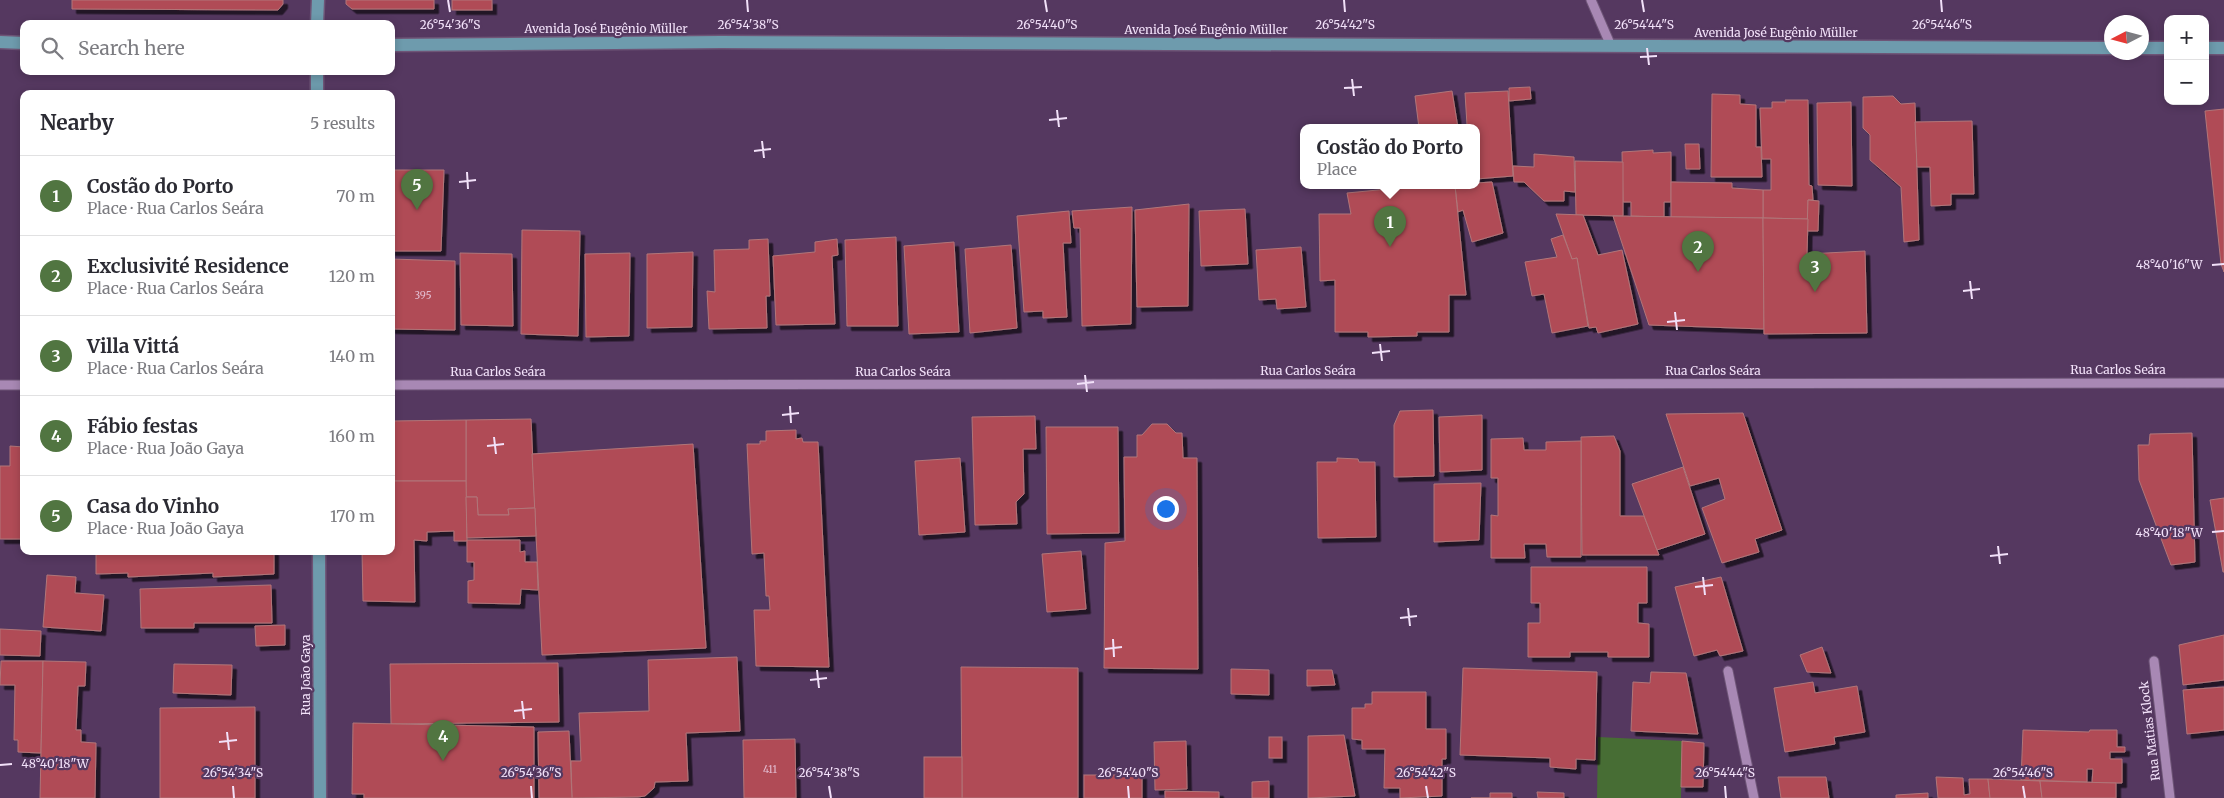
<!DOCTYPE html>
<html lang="en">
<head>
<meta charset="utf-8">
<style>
  body { margin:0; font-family:Merriweather,serif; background:#f7f7f7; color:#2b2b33 }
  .controls { position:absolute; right:15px; top:15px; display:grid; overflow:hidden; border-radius:10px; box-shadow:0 2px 8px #0003 }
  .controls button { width:45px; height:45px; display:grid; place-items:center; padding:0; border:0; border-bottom:1px solid #e1e1e2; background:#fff; color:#2b2b33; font:25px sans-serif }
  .compass { position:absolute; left:2104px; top:15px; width:45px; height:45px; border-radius:50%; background:#fff; box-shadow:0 2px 8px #0003; rotate:264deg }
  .you { position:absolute; left:1165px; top:508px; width:18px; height:18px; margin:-12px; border:4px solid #fff; border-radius:50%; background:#1a73e8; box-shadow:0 0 0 8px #1a73e833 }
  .badge { display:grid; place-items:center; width:32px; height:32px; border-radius:50%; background:#517541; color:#fff; font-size:16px; font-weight:700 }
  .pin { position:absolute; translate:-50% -41px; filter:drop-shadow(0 1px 2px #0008) }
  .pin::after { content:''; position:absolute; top:26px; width:18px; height:15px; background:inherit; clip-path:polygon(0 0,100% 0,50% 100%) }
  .popup { position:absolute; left:1300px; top:124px; width:180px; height:65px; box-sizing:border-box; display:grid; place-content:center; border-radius:10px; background:#fff; filter:drop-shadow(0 1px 4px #0005); font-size:16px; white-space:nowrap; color:#7c7c81 }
  .popup b { font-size:19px; color:#2b2b33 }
  .popup::after { content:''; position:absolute; left:50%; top:100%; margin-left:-10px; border:10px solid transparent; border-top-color:#fff }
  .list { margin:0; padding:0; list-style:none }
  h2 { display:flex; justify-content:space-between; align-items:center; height:65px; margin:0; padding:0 20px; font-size:21px }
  h2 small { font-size:16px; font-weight:400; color:#7c7c81 }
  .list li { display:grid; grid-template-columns:32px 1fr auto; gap:15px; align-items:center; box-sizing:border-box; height:80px; padding:0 20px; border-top:1px solid #e1e1e2 }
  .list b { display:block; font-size:19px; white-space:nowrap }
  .list p { margin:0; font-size:16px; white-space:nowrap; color:#7c7c81 }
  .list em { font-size:16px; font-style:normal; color:#7c7c81 }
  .icon { flex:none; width:28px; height:28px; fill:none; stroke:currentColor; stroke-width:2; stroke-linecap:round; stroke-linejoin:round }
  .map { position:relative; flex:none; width:2224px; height:798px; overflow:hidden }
  .search { position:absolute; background:#fff; box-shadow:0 2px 8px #0003; left:20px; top:20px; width:375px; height:55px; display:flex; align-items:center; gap:12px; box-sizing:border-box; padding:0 18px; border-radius:10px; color:#7c7c81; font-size:19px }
  .panel { position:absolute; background:#fff; box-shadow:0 2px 8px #0003; left:20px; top:90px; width:375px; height:465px; border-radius:10px }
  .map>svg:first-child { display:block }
</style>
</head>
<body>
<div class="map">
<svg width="2224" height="798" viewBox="0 0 2224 798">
  <defs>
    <filter id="shadow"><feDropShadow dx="4.5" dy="4.5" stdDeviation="0" flood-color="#0009"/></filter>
  </defs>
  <rect width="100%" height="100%" fill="#553860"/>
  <!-- green -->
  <path fill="#476d34" d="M1598,737L1682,741L1681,798H1597Z"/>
  <!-- building -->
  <g fill="#b04b56" stroke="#b17679" filter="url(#shadow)">
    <path d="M72,0H283V4L278,10L72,9Z"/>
    <path d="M346,0H434V9H352L346,4Z"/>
    <rect x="452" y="0" width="40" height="10"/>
    <path d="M1530,87L1531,99L1509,101V88Z"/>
    <path d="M1452,91L1458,128H1419L1415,96Z"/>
    <path d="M1508,91L1513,176L1476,179V128H1460V126L1467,125L1465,93Z"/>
    <path d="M1712,94L1740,95V104L1756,105V147H1761L1762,177H1711Z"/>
    <path d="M1893,96L1901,104L1915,103L1919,240L1904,242L1901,187L1870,160V135L1863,128V97Z"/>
    <path d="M1785,100H1808L1809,185L1812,186L1813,200H1808V219L1763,218V190H1771V159H1762L1760,108H1772V102H1786Z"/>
    <path d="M1851,102L1852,186L1818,185L1817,103Z"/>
    <path d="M2224,109V272L2221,264L2205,111Z"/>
    <path d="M1972,121L1974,194H1951V205L1931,206L1930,167H1917L1915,122Z"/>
    <path d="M1685,144H1699L1700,169H1686Z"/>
    <path d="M1653,150V153L1671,152V202H1664V217L1631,216V202H1623L1622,152Z"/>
    <path d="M1534,154L1574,157L1575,192L1564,191V201H1544L1524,182H1514L1513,166L1534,167Z"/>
    <path d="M1575,161L1623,162V216L1576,215Z"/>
    <path d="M391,170H444L441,251H391Z"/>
    <path d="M1492,182L1503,233L1472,242L1463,210L1458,212L1455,186H1476V183Z"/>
    <path d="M1671,182L1732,183V188L1763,190V218L1671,217Z"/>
    <path d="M1396,186H1419L1397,189Z"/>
    <path d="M1419,186H1455L1466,295H1449V332H1417V336L1368,337V332H1335V280L1320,281L1319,214H1351L1347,193Z"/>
    <path d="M1808,200L1819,201L1818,231H1807Z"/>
    <path d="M1189,204L1188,306L1137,307L1135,210Z"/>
    <path d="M1132,207L1131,324L1082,326L1080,228H1074L1072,211Z"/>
    <path d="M1245,209L1248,264L1201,266L1199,211Z"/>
    <path d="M1069,211L1071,243H1063L1067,317L1043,318V311L1024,312L1017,216Z"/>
    <path d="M1556,214L1583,215L1598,255L1622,250L1638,324L1598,333L1596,327L1589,328L1577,258L1572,259Z"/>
    <path d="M1613,216L1763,218L1764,329L1649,325Z"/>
    <path d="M1763,218L1808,219L1807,254L1865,251L1867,333L1764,334Z"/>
    <path d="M522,230L580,231L578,336L521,334Z"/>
    <path d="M1563,235L1572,259L1577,258L1588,326L1552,333L1544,294L1532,296L1525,262L1557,257L1551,239Z"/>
    <path d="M896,237L898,326H847L845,240Z"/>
    <path d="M768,239L770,296H766L767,328L709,329L707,291L715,292L714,250L749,249V240Z"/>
    <path d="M837,239L838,255L832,256L835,324L776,325L773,256L815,252V242Z"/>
    <path d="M954,242L959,332L909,334L904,246Z"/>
    <path d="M1011,245L1017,328L970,333L965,249Z"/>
    <path d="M1301,247L1306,307L1277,309L1276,299L1259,300L1256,250Z"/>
    <path d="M693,252L692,327L647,328V254Z"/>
    <path d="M460,253L512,254L513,326L461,325Z"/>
    <path d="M630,253L629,336L586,337L585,254Z"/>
    <path d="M391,259L455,261V330L391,329Z"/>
    <path d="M1433,410L1434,476L1394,477V425L1400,411Z"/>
    <path d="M1743,413L1782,530L1755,539L1759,552L1722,563L1702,508L1725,499L1719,478L1690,486L1666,414Z"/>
    <path d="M1482,415V470L1440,472L1439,417Z"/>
    <path d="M1035,416L1036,449H1023L1024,494L1016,502L1017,524L975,525L972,417Z"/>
    <path d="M531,419L535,508L508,509L509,515H478L477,497H466V420Z"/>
    <path d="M466,420V481H391V421Z"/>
    <path d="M1152,424H1167L1176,433H1182L1183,458H1197L1198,669L1104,668L1105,543L1125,541L1124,457H1137V435H1142Z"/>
    <path d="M1046,427H1118L1119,533L1047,534Z"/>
    <path d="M796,430V439L802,438L803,442H818L829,667L756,666L754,610H770L769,596H766L764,553L752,554L747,444H760V441H766V431Z"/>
    <path d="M2192,433L2195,562L2171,565L2139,480L2138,445H2149L2150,434Z"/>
    <path d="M1614,436L1620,451V516H1644L1659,555H1582L1581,437Z"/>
    <path d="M1523,438L1524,450H1546V442L1581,441V557H1547L1546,544H1524L1525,558H1491V515L1498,516V478H1491V439Z"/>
    <path d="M693,444L706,648L542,655L532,454Z"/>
    <path d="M10,446L24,447V539H0V466H10Z"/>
    <path d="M960,458L965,532L919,535L915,461Z"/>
    <path d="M1337,458L1358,459L1359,462H1375L1376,537L1318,538L1317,462H1337Z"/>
    <path d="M1683,467L1705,534L1657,550L1632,484Z"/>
    <path d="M391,481H466L467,541H454V531L427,532V541L414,540L415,602L363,601L362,551H391Z"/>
    <path d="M1481,483L1479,540L1434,542V484Z"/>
    <path d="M466,497H477L478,515H509L508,509L535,508L536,536L467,538Z"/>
    <path d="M2224,498V572H2223L2210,500Z"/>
    <path d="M467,540H520V552L525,551V562H537L538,590L521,589L520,604L468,603V581L474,580V562H467Z"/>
    <path d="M96,551H274V574L213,577V573L128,577V573L96,574Z"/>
    <path d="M1081,551L1086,609L1047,612L1042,554Z"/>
    <path d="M1531,567H1647V603H1638V623L1649,624V657H1608V652H1570V657H1528V623H1540V603H1531Z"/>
    <path d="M47,575L76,577L75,593L104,595L101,631L43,627Z"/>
    <path d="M1721,577L1743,651L1720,656L1717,650L1694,656L1675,587Z"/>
    <path d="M271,585L272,623H194V628H141L140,589Z"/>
    <path d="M285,625V645L256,646L255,626Z"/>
    <path d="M0,629L41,631L40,656L0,655Z"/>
    <path d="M2224,635V680L2183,685L2179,645Z"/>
    <path d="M1822,647L1831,673L1807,672L1800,655Z"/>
    <path d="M737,657L740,731L686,733L688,781L655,782L654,788L645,796L638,797L572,798L571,761H581L579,713L649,711L648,660Z"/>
    <path d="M1,661H43L41,753L18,752V740H14L15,685H0Z"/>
    <path d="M43,661L86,662L85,686H78L76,730H81V742L96,743L95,798H40Z"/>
    <path d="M558,663L559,722L391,724L390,664Z"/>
    <path d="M174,664L232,665L231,695L173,693Z"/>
    <path d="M961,667L1078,668V798H962Z"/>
    <path d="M1463,668L1597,672L1595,760L1576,759V769L1550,767V758L1460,755Z"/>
    <path d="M1231,669L1269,670V695L1231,694Z"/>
    <path d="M1307,670H1332L1335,685L1307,686Z"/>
    <path d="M1651,672L1686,673L1698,734L1631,731L1633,682L1650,683Z"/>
    <path d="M1813,682L1815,693L1857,686L1865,732L1834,737L1835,744L1785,752L1774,688Z"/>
    <path d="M2224,687V730L2187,734L2183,690Z"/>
    <path d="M1372,692H1426V729H1446V759H1442V796L1400,798V788H1384L1385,749H1362V740L1352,739V708H1365V704H1372Z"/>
    <path d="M255,707V798H160V708Z"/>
    <path d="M353,723L534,727V798H364V794H352Z"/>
    <path d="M2023,730L2089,732L2090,730H2117V747H2125V752H2110V759H2122V783H2092L2093,769H2087V782L2021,780Z"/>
    <path d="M569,731L572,798H539L538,732Z"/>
    <path d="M1344,735L1355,796L1308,798V736Z"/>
    <rect x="1269" y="737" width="13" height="21"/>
    <path d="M795,739L796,798H744L743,740Z"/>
    <path d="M1186,741L1187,789L1155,790L1154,742Z"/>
    <path d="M1682,741L1704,743L1703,787H1681Z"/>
    <rect x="924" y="757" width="38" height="41"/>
    <rect x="1084" y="775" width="58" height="23"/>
    <path d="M1778,777H1826L1829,798H1781Z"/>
    <path d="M1936,777L1963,778L1964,795L1970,794L1969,779H1988L1990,798H1938Z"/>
    <path d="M1988,779L2040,781L2042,798H1990Z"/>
    <path d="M1269,781V798H1252V782Z"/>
    <path d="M2040,781L2116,783V798H2042Z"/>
    <path d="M1165,791L1219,792V798H1165Z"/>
    <path d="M1537,792L1564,793V798H1538Z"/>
    <path d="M1490,793H1512V798H1471H1490Z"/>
    <path d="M1928,793V798H1896V795Z"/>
  </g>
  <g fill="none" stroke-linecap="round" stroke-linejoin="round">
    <defs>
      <g id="minor">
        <path d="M1591,0L1611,46"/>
        <path d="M0,385H24"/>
        <path d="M391,385L2224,383"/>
        <path d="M2154,661L2170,798"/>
        <path d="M1728,671L1754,798"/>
      </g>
      <g id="major">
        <path d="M317,24L318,0"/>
        <path d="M0,42L24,43"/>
        <path d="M391,45L721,42L2112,48"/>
        <path d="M2142,48H2168"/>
        <path d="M2205,48H2224"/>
        <path d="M317,94V71"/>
        <path d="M319,551L320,798"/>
      </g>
    </defs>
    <!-- minor casing -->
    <use href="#minor" stroke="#6e5577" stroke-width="11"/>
    <!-- major casing -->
    <use href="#major" stroke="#6e5577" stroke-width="15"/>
    <!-- minor -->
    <use href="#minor" stroke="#a888b4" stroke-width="9"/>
    <!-- major -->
    <use href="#major" stroke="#6e9bad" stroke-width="12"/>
  </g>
  <!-- ticks -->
  <path fill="none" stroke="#f2e1f9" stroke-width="2" d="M448,0L450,12M747,0L748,12M1045,0L1047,12M1344,0L1345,12M1642,0L1644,12M1941,0L1942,12M1647,48L1649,65M1640,57L1657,56M1352,79L1354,96M1344,88L1362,87M1057,110L1059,127M1049,120L1067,118M762,141L764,158M754,151L771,149M467,172L468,189M459,182L476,180M2212,265L2224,264M1970,281L1972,299M1963,291L1980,289M1675,312L1677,330M1667,322L1685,320M1380,344L1382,361M1372,353L1390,351M1085,375L1087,392M1077,384L1094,382M790,406L791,423M782,415L799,413M494,437L496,454M487,446L504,444M2212,532L2224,531M1998,546L2000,564M1990,556L2008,554M1703,577L1705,595M1695,587L1713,585M1408,608L1410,626M1400,618L1417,616M1113,639L1114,657M1105,649L1122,647M817,670L819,688M810,680L827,678M522,701L524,719M514,711L532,709M227,732L229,750M219,742L237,740M0,765L12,764M233,786L234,798M531,786L532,798M829,786L831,798M1128,786L1129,798M1426,786L1428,798M1725,786L1726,798M2023,786L2025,798"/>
  <g text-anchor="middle" stroke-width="4.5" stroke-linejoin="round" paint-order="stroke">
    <!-- number labels -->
    <g font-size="10" fill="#e2bcd0">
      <text x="423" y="299">395</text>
      <text x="770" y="773">411</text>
    </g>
    <!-- street labels -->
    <g font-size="12" fill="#f2e1f9" stroke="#553860">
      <text x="606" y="33">Avenida José Eugênio Müller</text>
      <text x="1206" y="34">Avenida José Eugênio Müller</text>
      <text x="1776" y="37">Avenida José Eugênio Müller</text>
      <text x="2118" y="374">Rua Carlos Seára</text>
      <text x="1308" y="375">Rua Carlos Seára</text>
      <text x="1713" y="375">Rua Carlos Seára</text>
      <text x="498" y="376">Rua Carlos Seára</text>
      <text x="903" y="376">Rua Carlos Seára</text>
      <text transform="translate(306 675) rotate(-90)" y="4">Rua João Gaya</text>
      <text transform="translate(2150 731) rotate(-97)" y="4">Rua Matias Klock</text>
    </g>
  </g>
  <g font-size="12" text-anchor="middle" fill="#f2e1f9" stroke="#553860" stroke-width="4.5" stroke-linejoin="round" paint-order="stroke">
    <text x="450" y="29">26°54'36"S</text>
    <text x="748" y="29">26°54'38"S</text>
    <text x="1047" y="29">26°54'40"S</text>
    <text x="1345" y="29">26°54'42"S</text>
    <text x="1644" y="29">26°54'44"S</text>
    <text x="1942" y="29">26°54'46"S</text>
    <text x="2169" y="269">48°40'16"W</text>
    <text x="2169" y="537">48°40'18"W</text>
    <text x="55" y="768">48°40'18"W</text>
    <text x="233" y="777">26°54'34"S</text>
    <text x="531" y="777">26°54'36"S</text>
    <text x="829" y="777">26°54'38"S</text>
    <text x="1128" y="777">26°54'40"S</text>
    <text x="1426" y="777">26°54'42"S</text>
    <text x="1725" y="777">26°54'44"S</text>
    <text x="2023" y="777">26°54'46"S</text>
  </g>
</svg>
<div class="controls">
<button>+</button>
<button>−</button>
</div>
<svg class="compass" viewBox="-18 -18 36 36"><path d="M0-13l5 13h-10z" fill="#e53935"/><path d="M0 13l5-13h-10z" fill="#7c7c81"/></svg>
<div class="you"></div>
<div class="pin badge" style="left:1390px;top:247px">1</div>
<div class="popup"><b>Costão do Porto</b>Place</div>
<div class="pin badge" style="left:1698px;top:272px">2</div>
<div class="pin badge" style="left:1815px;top:292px">3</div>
<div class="pin badge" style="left:443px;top:761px">4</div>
<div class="pin badge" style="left:417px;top:210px">5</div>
<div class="search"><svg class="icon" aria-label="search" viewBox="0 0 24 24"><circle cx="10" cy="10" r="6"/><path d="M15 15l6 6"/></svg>Search here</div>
<section class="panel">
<h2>Nearby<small>5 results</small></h2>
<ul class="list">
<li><span class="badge">1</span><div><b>Costão do Porto</b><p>Place · Rua Carlos Seára</p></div><em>70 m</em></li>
<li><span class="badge">2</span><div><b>Exclusivité Residence</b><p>Place · Rua Carlos Seára</p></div><em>120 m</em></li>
<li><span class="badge">3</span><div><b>Villa Vittá</b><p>Place · Rua Carlos Seára</p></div><em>140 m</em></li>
<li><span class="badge">4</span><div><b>Fábio festas</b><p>Place · Rua João Gaya</p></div><em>160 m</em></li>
<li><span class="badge">5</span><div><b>Casa do Vinho</b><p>Place · Rua João Gaya</p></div><em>170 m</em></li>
</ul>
</section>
</div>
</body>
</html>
